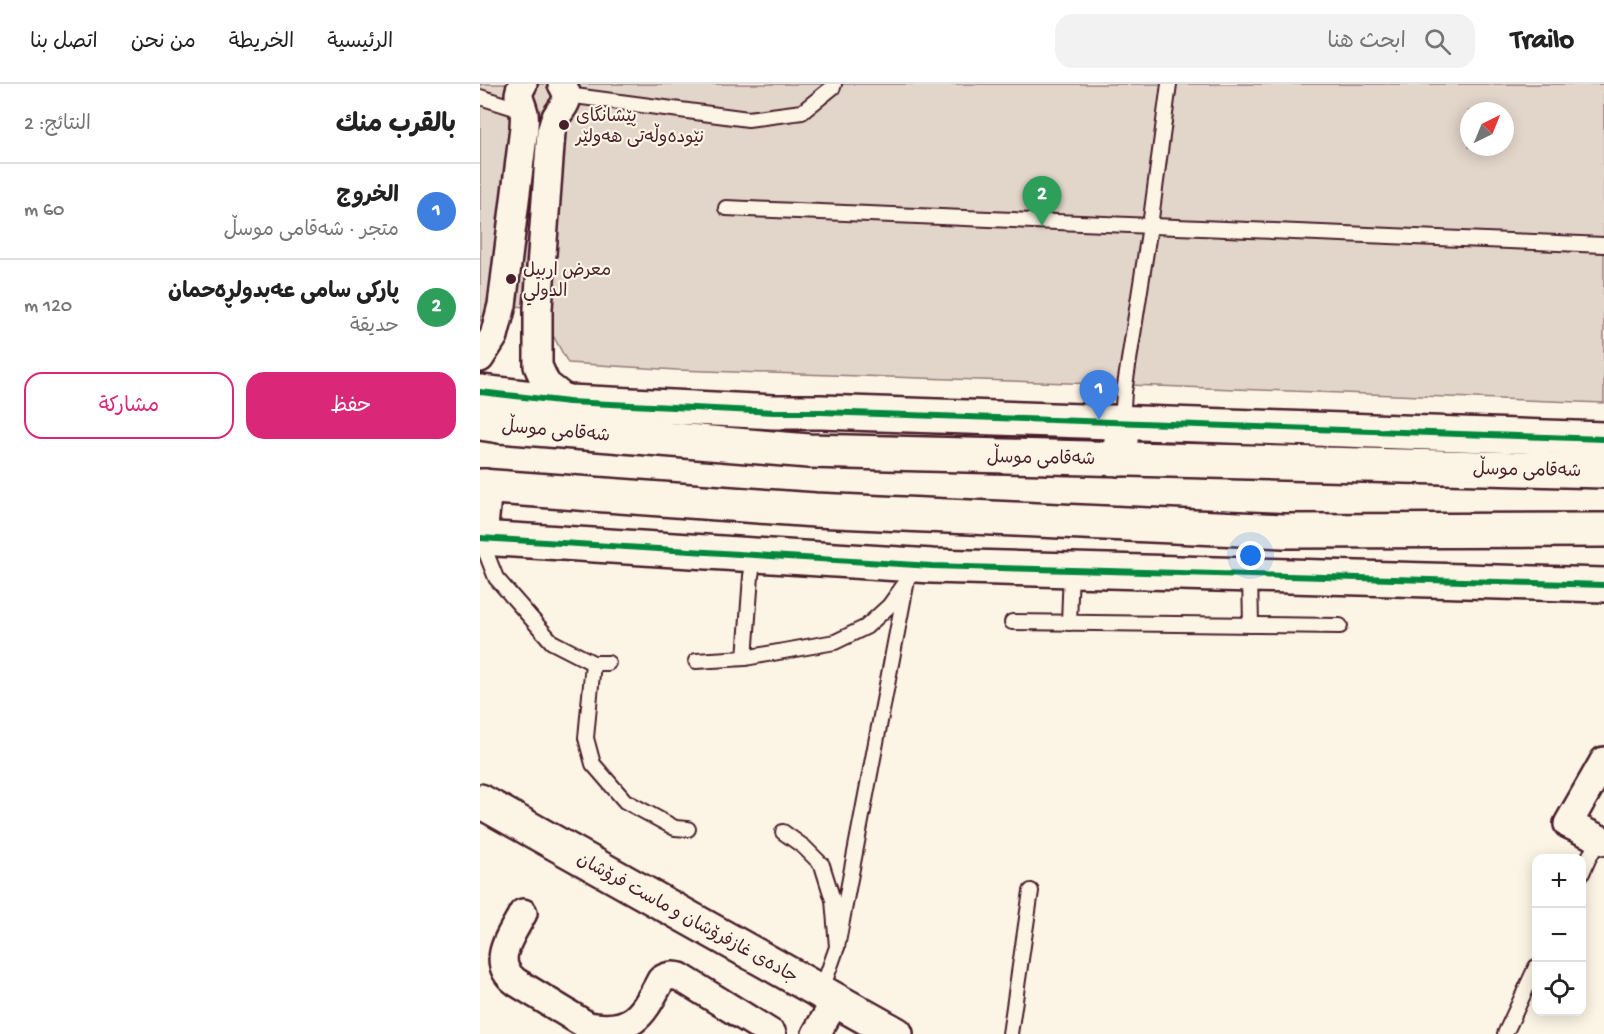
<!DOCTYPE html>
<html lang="ar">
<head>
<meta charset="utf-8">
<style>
  body { margin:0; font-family:"Gochi Hand","Playpen Sans Arabic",sans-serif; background:#f2f2f2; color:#222; direction:rtl }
  .controls { position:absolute; right:18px; bottom:18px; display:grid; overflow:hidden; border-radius:12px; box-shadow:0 3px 15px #0003 }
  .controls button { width:54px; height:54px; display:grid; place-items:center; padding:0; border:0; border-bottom:2px solid #e0e0e0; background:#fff; color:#222; font:30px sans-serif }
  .compass { position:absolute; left:980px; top:18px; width:54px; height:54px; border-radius:50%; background:#fff; box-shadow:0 3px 15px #0003; rotate:43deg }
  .you { position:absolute; left:771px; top:472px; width:21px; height:21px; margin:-15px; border:4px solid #fff; border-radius:50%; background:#1a73e8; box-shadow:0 0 0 9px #1a73e833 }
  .badge { display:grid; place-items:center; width:39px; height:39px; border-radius:50%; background:#db2777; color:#fff; font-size:20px; font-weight:700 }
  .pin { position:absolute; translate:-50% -50px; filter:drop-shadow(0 2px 3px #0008) }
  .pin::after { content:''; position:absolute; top:32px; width:21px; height:18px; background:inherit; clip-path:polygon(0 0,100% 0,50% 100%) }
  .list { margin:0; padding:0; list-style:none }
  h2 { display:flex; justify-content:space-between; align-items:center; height:78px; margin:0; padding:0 24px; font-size:26px }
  h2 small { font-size:20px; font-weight:400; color:#767676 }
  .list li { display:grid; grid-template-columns:39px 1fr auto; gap:18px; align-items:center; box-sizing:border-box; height:96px; padding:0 24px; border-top:2px solid #e0e0e0 }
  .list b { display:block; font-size:22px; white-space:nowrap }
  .list p { margin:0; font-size:20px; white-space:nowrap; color:#767676 }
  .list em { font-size:20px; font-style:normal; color:#767676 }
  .actions { display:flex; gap:12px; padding:18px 24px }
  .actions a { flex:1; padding:14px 0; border:2px solid #db2777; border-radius:18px; text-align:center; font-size:21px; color:#db2777 }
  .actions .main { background:#db2777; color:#fff }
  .icon { flex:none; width:33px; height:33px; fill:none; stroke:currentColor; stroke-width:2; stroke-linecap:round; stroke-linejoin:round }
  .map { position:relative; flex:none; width:1124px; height:950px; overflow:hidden; direction:ltr }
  header { display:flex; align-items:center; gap:36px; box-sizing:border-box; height:84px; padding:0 30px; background:#fff; border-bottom:2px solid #e0e0e0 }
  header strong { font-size:28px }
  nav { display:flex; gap:33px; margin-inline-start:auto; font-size:21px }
  .search { width:420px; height:54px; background:#f2f2f2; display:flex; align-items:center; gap:15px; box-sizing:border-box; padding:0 21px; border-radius:18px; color:#767676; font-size:22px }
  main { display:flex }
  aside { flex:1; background:#fff }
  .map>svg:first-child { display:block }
</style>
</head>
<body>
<header>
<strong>Trailo</strong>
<div class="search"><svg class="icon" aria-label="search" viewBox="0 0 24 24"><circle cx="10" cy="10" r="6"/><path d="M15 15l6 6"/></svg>ابحث هنا</div>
<nav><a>الرئيسية</a><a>الخريطة</a><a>من نحن</a><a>اتصل بنا</a></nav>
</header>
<main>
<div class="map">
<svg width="1124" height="950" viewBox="0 0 1124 950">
  <rect width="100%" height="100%" fill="#fcf5e5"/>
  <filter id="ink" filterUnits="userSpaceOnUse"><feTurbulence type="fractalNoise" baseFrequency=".0167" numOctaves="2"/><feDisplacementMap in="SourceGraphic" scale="12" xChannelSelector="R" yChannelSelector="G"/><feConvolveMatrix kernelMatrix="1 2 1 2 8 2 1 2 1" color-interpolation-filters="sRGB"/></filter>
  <g filter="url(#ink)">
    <!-- green -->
    <path fill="#e2d5ca" stroke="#967a7a" stroke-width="1.5" fill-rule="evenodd" d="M0,0H1124V319L677,302L197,286L88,279L58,224L22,221L0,237ZM989,27H1025V63H989Z"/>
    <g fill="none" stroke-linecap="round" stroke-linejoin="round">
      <defs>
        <g id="service">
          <path d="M87,11L268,35L322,28L353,3L354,0"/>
          <path d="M0,13L44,27"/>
          <path d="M246,124L1124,161"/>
          <path d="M642,338L644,308L670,142L689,0"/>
          <path d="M1,456L16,494L72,558L113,579H128"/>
          <path d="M770,491L771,541"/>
          <path d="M532,538L860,542"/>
          <path d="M589,539L591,486"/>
          <path d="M265,574L271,492L275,470"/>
          <path d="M216,577L265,574L355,558L386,543L409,522L424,501"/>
          <path d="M113,579L106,654L113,680L145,717L195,744L208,745"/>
          <path d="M303,748L324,763L342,781L353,816L357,863L341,908"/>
          <path d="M1102,789L1110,771L1121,755"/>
          <path d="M357,863L427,496"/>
          <path d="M530,950L551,807"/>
          <path d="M1025,950L1056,883"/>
        </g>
        <g id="minor">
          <path d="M82,0C92,17 84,20 76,33C74,37 73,43 71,48L58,224V282L66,300L89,318"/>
          <path d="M0,274L14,252L22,221L44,44C44,39 45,33 44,29C41,16 35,13 43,0"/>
          <path d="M1124,677L1088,740L1124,757"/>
          <path d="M43,829C31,852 9,878 36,898L108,942C155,950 163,929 181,896C188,891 193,891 200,893L292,950"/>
          <path d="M336,950L356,916"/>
        </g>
        <g id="tertiary">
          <path d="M0,308L89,318L294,328H341L1124,355"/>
          <path d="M0,454L452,482L1124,501"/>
          <path d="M0,717L416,950"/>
        </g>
        <g id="trunk">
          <path d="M0,339L20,342L329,367L1124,387"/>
          <path d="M20,342L22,311"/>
          <path d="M640,375L642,338"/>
          <path d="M0,402L335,426L803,447L1124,446"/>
          <path d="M0,453L5,402"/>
        </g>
      </defs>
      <!-- service casing -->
      <use href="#service" stroke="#4a1f2b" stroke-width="18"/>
      <!-- minor casing -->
      <use href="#minor" stroke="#4a1f2b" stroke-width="32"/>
      <!-- tertiary casing -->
      <use href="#tertiary" stroke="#4a1f2b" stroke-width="38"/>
      <!-- trunk casing -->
      <use href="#trunk" stroke="#4a1f2b" stroke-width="38"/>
      <!-- service -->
      <use href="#service" stroke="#fcf5e5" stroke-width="14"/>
      <!-- minor -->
      <use href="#minor" stroke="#fcf5e5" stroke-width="27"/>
      <!-- tertiary -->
      <use href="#tertiary" stroke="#fcf5e5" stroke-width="33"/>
      <!-- trunk -->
      <use href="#trunk" stroke="#fcf5e5" stroke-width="33"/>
      <defs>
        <g id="cycleway">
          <path d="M0,308L89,318L294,328H341L1124,355"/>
          <path d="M0,454L452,482L1124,501"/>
        </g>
      </defs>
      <!-- cycleway casing -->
      <use href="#cycleway" stroke="#fcf5e5" stroke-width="10"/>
      <!-- cycleway -->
      <use href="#cycleway" stroke="#00873e" stroke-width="6"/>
    </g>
  </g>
  <!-- markers -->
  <g fill="#4a1f2b" stroke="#fcf5e5" stroke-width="2">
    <circle cx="84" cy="41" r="6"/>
    <circle cx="31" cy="195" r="6"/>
  </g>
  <g text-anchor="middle" stroke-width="4.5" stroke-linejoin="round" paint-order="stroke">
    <!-- poi labels -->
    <g font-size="18" fill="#4a1f2b" stroke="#fcf5e5" text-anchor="start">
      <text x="96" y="37">پێشانگای<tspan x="96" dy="21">نێودەوڵەتی هەولێر</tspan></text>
      <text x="43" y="191">معرض اربيل<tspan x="43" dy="21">الدولي</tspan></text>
    </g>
    <!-- street labels -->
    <g font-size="18" fill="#4a1f2b" stroke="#fcf5e5">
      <text transform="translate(76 346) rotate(5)" y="6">شەقامی موسڵ</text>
      <text transform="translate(561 373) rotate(1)" y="6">شەقامی موسڵ</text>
      <text transform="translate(1047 385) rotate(1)" y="6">شەقامی موسڵ</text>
      <text transform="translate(208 833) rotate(29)" y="6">جاده‌ی غازفرۆشان و ماست فرۆشان</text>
    </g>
  </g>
</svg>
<div class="controls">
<button>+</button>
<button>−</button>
<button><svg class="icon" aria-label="locate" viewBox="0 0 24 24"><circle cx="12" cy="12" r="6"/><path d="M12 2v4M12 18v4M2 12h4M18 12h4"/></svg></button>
</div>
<svg class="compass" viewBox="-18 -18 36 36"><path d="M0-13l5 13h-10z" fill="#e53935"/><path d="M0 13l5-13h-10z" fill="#767676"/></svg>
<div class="you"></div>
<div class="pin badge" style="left:619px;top:336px;background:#3f7fe0">1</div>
<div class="pin badge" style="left:562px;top:142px;background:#2e9e5b">2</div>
</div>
<aside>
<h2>بالقرب منك<small>النتائج: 2</small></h2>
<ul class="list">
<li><span class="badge" style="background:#3f7fe0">1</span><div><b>الخروج</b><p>متجر · شەقامی موسڵ</p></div><em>60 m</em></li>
<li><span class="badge" style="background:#2e9e5b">2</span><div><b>پارکی سامی عەبدولڕەحمان</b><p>حديقة</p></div><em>120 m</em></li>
</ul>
<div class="actions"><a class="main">حفظ</a><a>مشاركة</a></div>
</aside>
</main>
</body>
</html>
